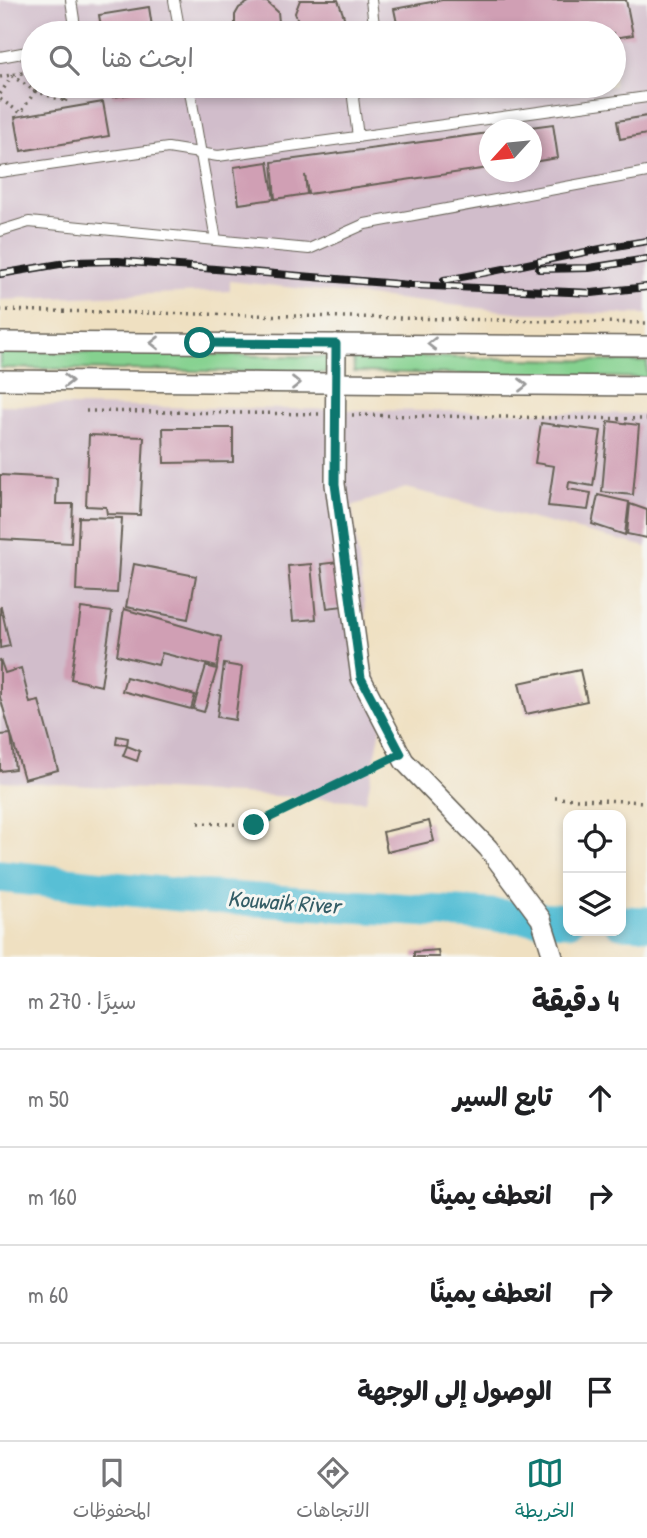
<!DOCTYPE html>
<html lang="ar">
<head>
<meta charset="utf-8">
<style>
  body { margin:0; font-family:"Patrick Hand","Playpen Sans Arabic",sans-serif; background:#f6f6f6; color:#202124; direction:rtl }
  .controls { position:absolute; right:21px; bottom:21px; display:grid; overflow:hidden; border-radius:14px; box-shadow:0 4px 10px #0003 }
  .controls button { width:63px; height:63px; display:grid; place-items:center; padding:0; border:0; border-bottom:2px solid #e0e0e0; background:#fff; color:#202124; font:35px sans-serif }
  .compass { position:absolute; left:479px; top:119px; width:63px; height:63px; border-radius:50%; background:#fff; box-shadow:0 4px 10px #0003; rotate:243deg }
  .stop { position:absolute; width:21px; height:21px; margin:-16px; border:5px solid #0f766e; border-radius:50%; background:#fff }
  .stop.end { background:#0f766e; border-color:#fff; box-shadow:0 2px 7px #0008 }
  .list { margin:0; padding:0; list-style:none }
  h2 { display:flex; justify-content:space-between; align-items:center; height:91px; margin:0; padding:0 28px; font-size:30px }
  h2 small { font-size:23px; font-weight:400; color:#757577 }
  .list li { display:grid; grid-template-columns:46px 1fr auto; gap:21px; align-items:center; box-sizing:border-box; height:98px; padding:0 28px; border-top:2px solid #e0e0e0 }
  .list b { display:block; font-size:26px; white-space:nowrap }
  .list em { font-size:23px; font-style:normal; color:#757577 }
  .icon { flex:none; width:38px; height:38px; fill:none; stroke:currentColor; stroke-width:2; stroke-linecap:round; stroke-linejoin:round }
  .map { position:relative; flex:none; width:647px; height:957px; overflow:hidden; direction:ltr }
  .search { position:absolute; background:#fff; box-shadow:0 4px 10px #0003; left:21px; right:21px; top:21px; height:77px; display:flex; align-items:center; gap:18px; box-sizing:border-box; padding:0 24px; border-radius:38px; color:#757577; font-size:26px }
  .sheet { height:483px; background:#fff }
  nav { display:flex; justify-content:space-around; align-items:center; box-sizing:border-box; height:98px; border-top:2px solid #e0e0e0; background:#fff; font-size:19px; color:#757577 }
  nav a { display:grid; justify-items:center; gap:4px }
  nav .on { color:#0f766e }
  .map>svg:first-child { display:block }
</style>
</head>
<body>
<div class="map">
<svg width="647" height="957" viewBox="0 0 647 957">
  <rect width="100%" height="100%" fill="#f6f6f2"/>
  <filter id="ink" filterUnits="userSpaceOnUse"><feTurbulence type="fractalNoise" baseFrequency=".0143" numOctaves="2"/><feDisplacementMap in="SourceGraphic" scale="14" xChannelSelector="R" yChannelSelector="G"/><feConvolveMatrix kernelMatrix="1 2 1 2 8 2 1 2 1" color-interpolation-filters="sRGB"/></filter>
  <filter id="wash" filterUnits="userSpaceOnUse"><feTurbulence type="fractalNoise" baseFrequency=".00686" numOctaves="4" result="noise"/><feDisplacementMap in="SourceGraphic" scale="28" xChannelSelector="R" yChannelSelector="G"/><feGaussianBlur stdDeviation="1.57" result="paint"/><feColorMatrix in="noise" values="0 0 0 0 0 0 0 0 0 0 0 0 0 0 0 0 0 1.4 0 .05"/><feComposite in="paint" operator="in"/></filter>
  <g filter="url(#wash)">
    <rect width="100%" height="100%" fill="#efe0c1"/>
    <!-- industrial -->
    <g fill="#d1bdcb" fill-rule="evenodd">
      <path d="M0,0H647V314L524,313L230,281V291L0,300ZM33,33H614V86H33ZM490,130H532V172H490Z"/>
      <path d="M0,405L647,414V547L406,488L352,506L372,670L386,705L366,801L0,781Z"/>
    </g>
    <!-- green -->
    <g fill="#85d18f" stroke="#507656" stroke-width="2">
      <path d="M0,351L328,357V373L0,368Z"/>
      <path d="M353,355L647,362V378L354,372Z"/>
    </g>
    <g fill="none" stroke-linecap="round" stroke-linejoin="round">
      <!-- river -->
      <g stroke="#58bfd5" stroke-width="33">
        <path d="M0,876L180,895L568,920"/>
        <path d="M621,922L647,923"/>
      </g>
    </g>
    <g id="blocks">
      <!-- building -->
      <g fill="#d09fb4">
        <path d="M252,0L267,2L278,12L280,33H235V15L239,8Z"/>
        <path d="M300,0H338L344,17L337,33H303L295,13Z"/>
        <path d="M442,0H626L633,35L614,38V33H399L394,9Z"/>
        <path d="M149,7L153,33H102L99,15Z"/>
        <path d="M111,86H162V89L113,97Z"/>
        <path d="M103,102L109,136L21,151L15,117Z"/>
        <path d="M647,116V134L620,139L617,121Z"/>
        <path d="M553,124L558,158L532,162V130L523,128Z"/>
        <path d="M489,133V168L308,194L305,175L307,194L275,199L272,162Z"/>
        <path d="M268,162L274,199L239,204L234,167Z"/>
        <path d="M608,421L639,425L633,495L602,492Z"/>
        <path d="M541,423L601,431L593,486L569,482L568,489L591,493L588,510L548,506L554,466L535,463Z"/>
        <path d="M163,428H233V462L164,463Z"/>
        <path d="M89,435L144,437L140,515L107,514L106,507L86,506Z"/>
        <path d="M0,475L57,478L56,504H73L71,543L0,539Z"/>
        <path d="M598,495L629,502L625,535L592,524Z"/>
        <path d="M630,504L647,510V538L627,534Z"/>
        <path d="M79,517L122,518L117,593L76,591Z"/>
        <path d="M338,562L344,606L327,608L321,564Z"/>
        <path d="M134,564L196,576L188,619L126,607Z"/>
        <path d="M311,564L316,619L293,621L288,566Z"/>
        <path d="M1,607L10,646L0,648V608Z"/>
        <path d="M81,608L112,612L101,686L71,679Z"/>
        <path d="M124,609L221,637L217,667L162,653L158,665L117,655Z"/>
        <path d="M0,659L5,673L21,668L30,703L39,701L58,770L24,779L0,697Z"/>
        <path d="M224,664L242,667L235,720L217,717Z"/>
        <path d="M206,666L217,669L204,712L193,709Z"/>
        <path d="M580,670L587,701L526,714L519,683Z"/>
        <path d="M126,677L195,695L191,709L122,691Z"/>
        <path d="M11,734L15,769L0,771V735Z"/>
        <path d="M117,736L128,738L127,745L116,744Z"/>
        <path d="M127,746L140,751L137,761L123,756Z"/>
        <path d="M429,821L434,841L387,852L383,832Z"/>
        <path d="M438,950L439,957H414V952Z"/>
      </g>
    </g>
  </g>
  <g filter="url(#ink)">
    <use href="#blocks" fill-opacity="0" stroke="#666156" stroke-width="2"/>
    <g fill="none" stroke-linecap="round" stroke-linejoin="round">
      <defs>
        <g id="service">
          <path d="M71,0L76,33"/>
          <path d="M174,0L180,33"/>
          <path d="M371,0L375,33"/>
          <path d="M0,57L33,51"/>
          <path d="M189,86L216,240"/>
          <path d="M358,137L353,98L359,86"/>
          <path d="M0,172L168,148L218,156L647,97"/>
          <path d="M0,231L29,222L309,249L365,224L647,172"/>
        </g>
        <g id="minor">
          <path d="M0,342L647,346"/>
          <path d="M336,344L335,484L361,678L404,761L488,848L541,919L553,957"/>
          <path d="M0,380L647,386"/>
        </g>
      </defs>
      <!-- service casing -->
      <use href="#service" stroke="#666156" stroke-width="12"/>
      <!-- minor casing -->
      <use href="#minor" stroke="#666156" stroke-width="22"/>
      <!-- path -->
      <g stroke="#666156" stroke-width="3.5" stroke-dasharray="2 5" stroke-linecap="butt">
        <path d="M0,77L33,71"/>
        <path d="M40,86L35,91L65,101"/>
        <path d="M62,86L65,101"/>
        <path d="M0,94L12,76L35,91L21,113L0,99"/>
        <path d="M65,101L78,86"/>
        <path d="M0,310L647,323"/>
        <path d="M86,411L319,414"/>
        <path d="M352,415L647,419"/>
        <path d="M555,798L647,802"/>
        <path d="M198,823L254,825L383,762"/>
      </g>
      <!-- service -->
      <use href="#service" stroke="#fff" stroke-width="10"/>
      <!-- minor -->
      <use href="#minor" stroke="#fff" stroke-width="19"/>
      <defs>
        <g id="rail">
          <path d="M539,269L589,268L647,259"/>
          <path d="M0,274L72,262L118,261L410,285L592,293L647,287"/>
          <path d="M444,280C513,269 579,251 647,241"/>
        </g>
      </defs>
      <!-- rail casing -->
      <use href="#rail" stroke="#1c1c1c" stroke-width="8"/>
      <!-- rail -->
      <use href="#rail" stroke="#f6f6f2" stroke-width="5" stroke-dasharray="16" stroke-linecap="butt"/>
    </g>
    <!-- one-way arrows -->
    <defs><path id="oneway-chevron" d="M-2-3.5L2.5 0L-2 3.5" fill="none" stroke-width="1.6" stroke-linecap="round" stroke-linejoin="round" transform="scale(1.75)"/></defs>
    <g stroke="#999">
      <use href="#oneway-chevron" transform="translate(155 343) rotate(-180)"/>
      <use href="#oneway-chevron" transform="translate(432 344) rotate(-180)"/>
      <use href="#oneway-chevron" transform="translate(68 381)"/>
      <use href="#oneway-chevron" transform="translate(296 383)"/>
      <use href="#oneway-chevron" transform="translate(523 385)"/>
    </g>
  </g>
  <g fill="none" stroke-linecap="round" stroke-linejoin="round" filter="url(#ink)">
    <!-- route -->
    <path stroke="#0f766e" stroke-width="9" d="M200,343L336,344L335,484L361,678L401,754L254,825"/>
  </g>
  <g text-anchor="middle" stroke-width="6" stroke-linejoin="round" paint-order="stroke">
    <!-- water labels -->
    <g font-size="23" font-style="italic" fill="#345d66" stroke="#f6f6f2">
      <text transform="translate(284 902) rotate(4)" y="8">Kouwaik River</text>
    </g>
  </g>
</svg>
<div class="controls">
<button><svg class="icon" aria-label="locate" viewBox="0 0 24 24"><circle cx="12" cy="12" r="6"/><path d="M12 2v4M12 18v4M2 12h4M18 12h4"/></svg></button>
<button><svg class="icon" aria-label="layers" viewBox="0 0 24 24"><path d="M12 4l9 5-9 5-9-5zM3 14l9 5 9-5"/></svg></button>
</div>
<svg class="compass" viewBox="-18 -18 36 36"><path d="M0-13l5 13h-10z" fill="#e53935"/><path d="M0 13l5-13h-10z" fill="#757577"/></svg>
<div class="stop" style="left:200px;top:343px"></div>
<div class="stop end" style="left:254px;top:825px"></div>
<div class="search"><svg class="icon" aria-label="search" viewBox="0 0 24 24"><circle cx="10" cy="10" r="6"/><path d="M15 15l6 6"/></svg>ابحث هنا</div>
</div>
<section class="sheet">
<h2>4 دقيقة<small>سيرًا · 270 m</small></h2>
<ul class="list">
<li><svg class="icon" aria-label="ahead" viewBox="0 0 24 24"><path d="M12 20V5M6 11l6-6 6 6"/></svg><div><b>تابع السير</b></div><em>50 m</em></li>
<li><svg class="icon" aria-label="right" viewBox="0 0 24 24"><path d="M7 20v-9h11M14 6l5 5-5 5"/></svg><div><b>انعطف يمينًا</b></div><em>160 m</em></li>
<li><svg class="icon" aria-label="right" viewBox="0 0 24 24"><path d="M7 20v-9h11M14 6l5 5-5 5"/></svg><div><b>انعطف يمينًا</b></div><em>60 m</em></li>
<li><svg class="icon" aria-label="arrive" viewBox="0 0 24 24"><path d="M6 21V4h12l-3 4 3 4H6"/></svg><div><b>الوصول إلى الوجهة</b></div></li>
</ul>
</section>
<nav>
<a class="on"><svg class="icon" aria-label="map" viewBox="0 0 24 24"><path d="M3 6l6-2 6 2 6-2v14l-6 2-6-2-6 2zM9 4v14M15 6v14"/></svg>الخريطة</a>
<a><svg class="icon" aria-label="directions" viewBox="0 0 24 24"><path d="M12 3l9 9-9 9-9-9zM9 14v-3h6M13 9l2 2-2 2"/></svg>الاتجاهات</a>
<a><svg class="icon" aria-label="saved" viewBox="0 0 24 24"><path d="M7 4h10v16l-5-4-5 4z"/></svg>المحفوظات</a>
</nav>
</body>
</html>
